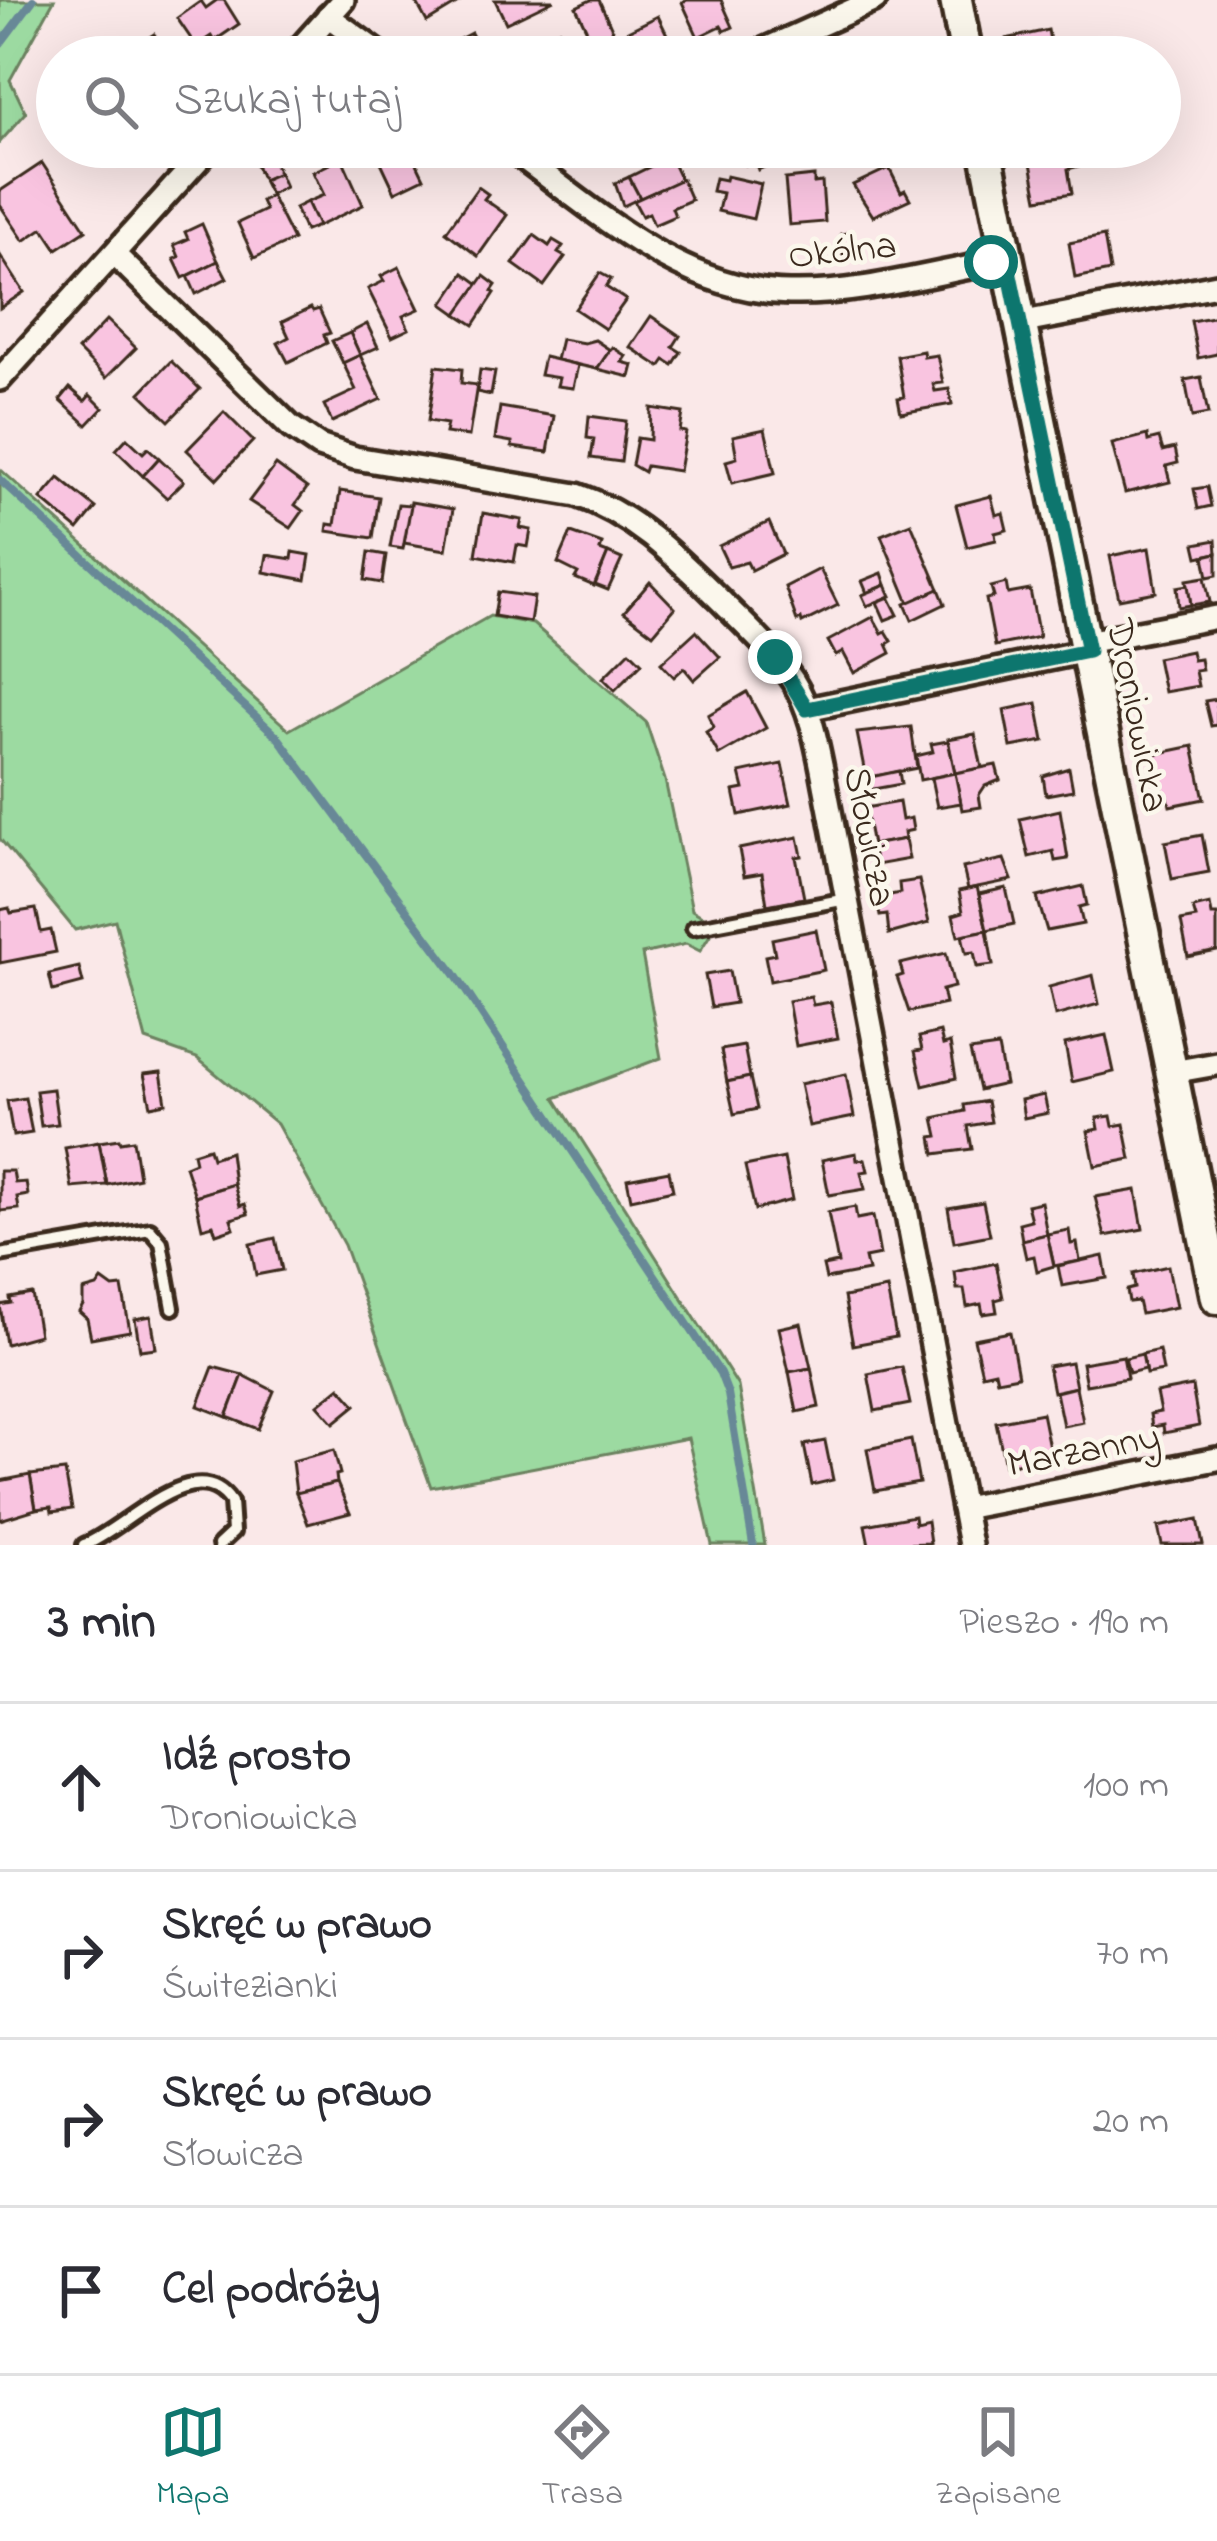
<!DOCTYPE html>
<html lang="pl">
<head>
<meta charset="utf-8">
<style>
  body { margin:0; font-family:"Indie Flower",sans-serif; background:#f2f2f3; color:#2b2b33 }
  .stop { position:absolute; width:36px; height:36px; margin:-27px; border:9px solid #0f766e; border-radius:50%; background:#fff }
  .stop.end { background:#0f766e; border-color:#fff; box-shadow:0 3px 12px #0008 }
  .list { margin:0; padding:0; list-style:none }
  h2 { display:flex; justify-content:space-between; align-items:center; height:156px; margin:0; padding:0 48px; font-size:51px }
  h2 small { font-size:39px; font-weight:400; color:#7c7c81 }
  .list li { display:grid; grid-template-columns:78px 1fr auto; gap:36px; align-items:center; box-sizing:border-box; height:168px; padding:0 48px; border-top:3px solid #e1e1e2 }
  .list b { display:block; font-size:45px; white-space:nowrap }
  .list p { margin:0; font-size:39px; white-space:nowrap; color:#7c7c81 }
  .list em { font-size:39px; font-style:normal; color:#7c7c81 }
  .icon { flex:none; width:66px; height:66px; fill:none; stroke:currentColor; stroke-width:2; stroke-linecap:round; stroke-linejoin:round }
  .map { position:relative; flex:none; width:1217px; height:1545px; overflow:hidden }
  .search { position:absolute; background:#fff; box-shadow:0 12px 48px #0002; left:36px; right:36px; top:36px; height:132px; display:flex; align-items:center; gap:30px; box-sizing:border-box; padding:0 42px; border-radius:66px; color:#7c7c81; font-size:45px }
  .sheet { height:828px; background:#fff }
  nav { display:flex; justify-content:space-around; align-items:center; box-sizing:border-box; height:168px; border-top:3px solid #e1e1e2; background:#fff; font-size:33px; color:#7c7c81 }
  nav a { display:grid; justify-items:center; gap:6px }
  nav .on { color:#0f766e }
  .map>svg:first-child { display:block }
</style>
</head>
<body>
<div class="map">
<svg width="1217" height="1545" viewBox="0 0 1217 1545">
  <rect width="100%" height="100%" fill="#fae8e8"/>
  <filter id="ink" filterUnits="userSpaceOnUse"><feTurbulence type="fractalNoise" baseFrequency=".00833" numOctaves="2"/><feDisplacementMap in="SourceGraphic" scale="24" xChannelSelector="R" yChannelSelector="G"/><feConvolveMatrix kernelMatrix="1 2 1 2 8 2 1 2 1" color-interpolation-filters="sRGB"/></filter>
  <g filter="url(#ink)">
    <!-- green -->
    <g fill="#9cdaa1" stroke="#6c8260" stroke-width="3">
      <path d="M0,0H54L10,80L26,113L0,142Z"/>
      <path d="M0,469L289,730L490,616L533,624L646,722L665,780L692,910L707,919L710,935L700,951L686,944L642,954L661,1058L555,1098L738,1386L765,1545H712L688,1438L431,1487L344,1245L277,1124L197,1058L146,1040L115,920L75,930L0,839Z"/>
    </g>
    <g fill="none" stroke-linecap="round" stroke-linejoin="round">
      <!-- stream -->
      <g stroke="#688897" stroke-width="8">
        <path d="M0,44L33,0"/>
        <path d="M0,480L277,736L454,973L720,1373L728,1394L753,1545"/>
      </g>
    </g>
    <!-- building -->
    <g fill="#f9c4e0" stroke="#3b2a1e" stroke-width="3">
      <path d="M217,0H224L239,24L214,41L211,36L196,46L177,18L201,1L206,8Z"/>
      <path d="M415,0H459L460,2L427,22Z"/>
      <path d="M495,0H554L506,23Z"/>
      <path d="M591,0H599L616,38L595,48L576,7Z"/>
      <path d="M687,0H721L733,27L724,31L721,26L698,37L682,2Z"/>
      <path d="M658,16L674,49L656,57H639L626,32Z"/>
      <path d="M559,30L571,57H521L517,48Z"/>
      <path d="M1048,30L1053,57H1009L1006,39Z"/>
      <path d="M471,33L482,54L451,57L446,46Z"/>
      <path d="M154,34L169,57H119Z"/>
      <path d="M1102,37L1105,55L1085,57L1082,40Z"/>
      <path d="M842,39L846,47L858,42L865,57H826L833,53L829,45Z"/>
      <path d="M267,147L279,173L263,180L251,155Z"/>
      <path d="M322,147H355V148L328,160Z"/>
      <path d="M396,147H417L411,151L424,178L395,192L379,158L397,150Z"/>
      <path d="M746,147H766L773,163L758,170L755,161L745,165L738,151Z"/>
      <path d="M766,147H800L772,160Z"/>
      <path d="M833,147H869L840,161Z"/>
      <path d="M1077,154L1079,166L1068,169L1072,193L1038,199L1031,163Z"/>
      <path d="M670,157L681,180L640,198L629,177Z"/>
      <path d="M342,158L363,205L318,226L307,202L324,195L313,172Z"/>
      <path d="M42,163L86,230L57,249L43,228L24,241L0,205V191Z"/>
      <path d="M889,168L901,192L905,190L910,199L873,216L853,185Z"/>
      <path d="M279,173L285,187L270,194L263,180Z"/>
      <path d="M726,176L761,184L753,219L718,211L722,193L712,191L715,178L725,180Z"/>
      <path d="M814,176V183L822,182L825,222L789,225L785,179Z"/>
      <path d="M629,177L640,198L623,206L615,183Z"/>
      <path d="M682,179L691,200L672,208L675,216L654,225L649,213L642,216L634,201Z"/>
      <path d="M478,187L488,194L484,199L507,215L478,256L446,232Z"/>
      <path d="M271,196L293,240L254,258L238,223L265,210L261,201Z"/>
      <path d="M307,202L318,226L305,231L295,208Z"/>
      <path d="M202,224L218,261L183,278L174,259L179,257L174,245L188,239L185,232Z"/>
      <path d="M853,232L855,253L843,255L841,234Z"/>
      <path d="M534,235L549,246L553,240L563,246L558,253L565,257L544,286L513,264Z"/>
      <path d="M1104,236L1110,271L1075,278L1069,243Z"/>
      <path d="M0,255L24,292L0,308Z"/>
      <path d="M218,261L227,278L196,294L188,276Z"/>
      <path d="M399,267L419,309L403,316L409,329L392,337L368,289L384,281L381,276Z"/>
      <path d="M464,273L479,284L457,314L443,304Z"/>
      <path d="M600,273L611,279L606,287L626,300L605,329L575,309Z"/>
      <path d="M484,276L496,285L492,291L495,293L474,325L457,314Z"/>
      <path d="M311,308L313,311L319,309L330,333L324,335L327,343L288,362L278,343L289,337L282,322Z"/>
      <path d="M651,316L680,336L673,347L681,352L673,365L665,360L660,367L630,347Z"/>
      <path d="M1217,316V354L1198,358L1191,321Z"/>
      <path d="M107,320L136,348L106,378L78,350Z"/>
      <path d="M367,324L378,347L360,355L350,333Z"/>
      <path d="M350,333L360,355L343,363L332,341Z"/>
      <path d="M561,339L584,343L595,340L610,350L597,369L556,360Z"/>
      <path d="M612,347L626,356L622,362L633,365L630,377L597,369Z"/>
      <path d="M923,351L924,357L937,355L943,383L933,384L935,391L949,389L952,404L901,413L898,398L904,397L897,356Z"/>
      <path d="M360,355L381,399L332,422L324,405L356,390L343,363Z"/>
      <path d="M544,357L578,365L573,388L557,386L559,378L540,375Z"/>
      <path d="M171,361L200,389L169,421L140,393Z"/>
      <path d="M436,366L462,369L461,383L477,385L469,436L445,433L447,424L428,421Z"/>
      <path d="M480,370L495,372L491,395L477,392Z"/>
      <path d="M1201,377L1208,414L1192,417L1185,380Z"/>
      <path d="M70,388L85,401L90,395L103,408L87,425L60,400Z"/>
      <path d="M500,407L554,416L548,452L512,447V442L495,439Z"/>
      <path d="M651,408L683,413L680,431L686,432L679,471L646,466L644,472L632,465L637,438L650,440Z"/>
      <path d="M224,412L253,441L217,479L187,450Z"/>
      <path d="M589,416L626,421L621,462L591,458L594,439L587,438Z"/>
      <path d="M765,429L775,473L732,483L726,461L737,458L733,436Z"/>
      <path d="M1147,435L1148,441L1159,438L1163,451L1175,448L1178,463L1166,466L1170,482L1125,493L1112,444Z"/>
      <path d="M127,438L143,453L148,448L159,458L143,476L116,450Z"/>
      <path d="M159,458L184,481L167,498L143,476Z"/>
      <path d="M276,465L307,488L295,505L303,511L291,528L249,501Z"/>
      <path d="M59,478L96,508L78,530L41,499Z"/>
      <path d="M1207,487L1211,506L1198,509L1194,489Z"/>
      <path d="M340,491L379,497L373,538L327,531L328,524L335,525Z"/>
      <path d="M991,496L996,515L1003,513L1007,530L995,533L996,540L967,547L956,505Z"/>
      <path d="M411,502L453,509L446,550L404,543Z"/>
      <path d="M398,504L411,505L403,549L390,547Z"/>
      <path d="M483,513L522,520L520,528L531,530L528,547L517,545L514,562L476,555Z"/>
      <path d="M769,522L783,554L751,570L747,562L729,567L719,546Z"/>
      <path d="M911,523L939,589L909,603L881,535Z"/>
      <path d="M571,533L602,544L600,550L608,553L594,586L575,578L578,573L558,563Z"/>
      <path d="M1216,540L1217,553L1198,557L1195,544Z"/>
      <path d="M1149,548L1156,592L1119,599L1110,556Z"/>
      <path d="M293,552L310,555L306,580L264,572L267,555L292,559Z"/>
      <path d="M369,552L386,555L382,583L365,580Z"/>
      <path d="M608,553L622,559L608,590L595,585Z"/>
      <path d="M1217,553V575L1208,577L1204,556Z"/>
      <path d="M820,569L838,605L802,623L801,619L797,621L785,587Z"/>
      <path d="M882,573L886,585L867,593L862,581Z"/>
      <path d="M1205,577L1210,602L1191,605L1187,580Z"/>
      <path d="M650,582L675,608L653,634L624,612Z"/>
      <path d="M1006,583L1008,594L1030,590L1039,637L995,646L986,599L994,597L991,587Z"/>
      <path d="M886,585L891,596L867,606L862,595Z"/>
      <path d="M1188,585L1191,605L1179,607L1177,587Z"/>
      <path d="M939,589L945,604L912,620L905,604Z"/>
      <path d="M498,592L534,597L530,622L494,616Z"/>
      <path d="M889,597L898,615L885,620L877,602Z"/>
      <path d="M873,617L882,633L886,631L892,641L887,644L891,653L854,673L843,652L836,656L828,641Z"/>
      <path d="M696,631L720,657L694,680L684,668L674,677L661,663Z"/>
      <path d="M630,651L642,663L615,690L603,678Z"/>
      <path d="M1191,651L1193,660L1200,659L1202,670L1195,671L1198,686L1164,692L1157,658Z"/>
      <path d="M747,692L766,728L719,755L706,732L714,727L708,715Z"/>
      <path d="M1217,699V725L1211,726L1205,701Z"/>
      <path d="M1037,703L1044,741L1011,747L1004,710Z"/>
      <path d="M911,727L917,768L866,778L857,733Z"/>
      <path d="M975,734L982,768L955,773L948,739Z"/>
      <path d="M948,741L955,773L920,780L916,756L933,752L931,744Z"/>
      <path d="M1193,746L1204,799L1170,806L1168,797L1164,798L1155,754Z"/>
      <path d="M782,764L791,804L739,815L734,791L744,789L740,773Z"/>
      <path d="M996,765L1000,780L985,786L979,795L981,807L962,810L955,773Z"/>
      <path d="M1069,768L1073,790L1046,795L1043,776Z"/>
      <path d="M899,771L901,784L868,790L866,778Z"/>
      <path d="M955,773L961,803L937,807L931,778Z"/>
      <path d="M899,802L902,820L911,818L913,830L904,832L905,839L872,845L865,808Z"/>
      <path d="M1060,810L1068,859L1055,861L1053,851L1029,857L1020,819Z"/>
      <path d="M1202,835L1209,872L1172,879L1165,842Z"/>
      <path d="M798,837L802,856L796,857L804,898L767,905L762,873L744,876L739,849Z"/>
      <path d="M905,839L909,859L876,865L872,845Z"/>
      <path d="M1004,859L1012,880L968,889L963,868Z"/>
      <path d="M919,880L929,923L889,934L887,915L880,916L876,898L900,893L899,883Z"/>
      <path d="M1083,886L1087,905L1079,907L1083,924L1047,931L1037,897Z"/>
      <path d="M977,887L987,930L958,936L953,915L963,912L959,891Z"/>
      <path d="M1006,888L1014,924L987,930L979,894Z"/>
      <path d="M1210,904L1212,915H1217V951L1188,957L1181,921L1196,918L1193,908Z"/>
      <path d="M9,908L11,913L36,909L41,932L51,930L56,952L0,963V910Z"/>
      <path d="M816,930L824,970L770,981L765,956L775,954L772,939Z"/>
      <path d="M987,930L993,965L977,967L974,952L966,953L962,935Z"/>
      <path d="M946,953L954,987L942,990L945,1004L909,1012L897,977L903,975L900,964Z"/>
      <path d="M79,967L83,983L53,991L49,974Z"/>
      <path d="M729,971L735,1003L711,1007L705,975Z"/>
      <path d="M1093,975L1099,1004L1055,1016L1049,987Z"/>
      <path d="M811,997L813,1005L831,1002L838,1038L796,1046L788,1001Z"/>
      <path d="M940,1032L943,1045L950,1043L956,1078L923,1086L915,1051L922,1050L919,1037Z"/>
      <path d="M1106,1035L1114,1072L1072,1082L1065,1044Z"/>
      <path d="M744,1046L750,1077L727,1082L721,1050Z"/>
      <path d="M998,1047L1005,1084L979,1090L970,1051Z"/>
      <path d="M161,1072L166,1103L151,1106L144,1074Z"/>
      <path d="M846,1074L854,1117L809,1126L800,1084Z"/>
      <path d="M750,1077L757,1109L734,1114L727,1082Z"/>
      <path d="M53,1089L58,1124L41,1126L36,1091Z"/>
      <path d="M1044,1095L1048,1113L1024,1118L1021,1100Z"/>
      <path d="M25,1098L32,1133L13,1136L7,1101Z"/>
      <path d="M987,1101L991,1122L968,1126L972,1149L935,1154L932,1137L938,1136L934,1118L965,1111L964,1105Z"/>
      <path d="M1111,1116L1113,1126L1124,1124L1131,1159L1095,1166L1088,1131L1099,1129L1097,1118Z"/>
      <path d="M119,1139L120,1142L133,1140L139,1178L107,1185L99,1142Z"/>
      <path d="M99,1142L107,1185L72,1188L65,1148Z"/>
      <path d="M209,1148L212,1158L230,1152L234,1184L195,1196L185,1166L195,1162L193,1153Z"/>
      <path d="M856,1153L857,1160L865,1159L868,1171L861,1172L865,1189L829,1195L822,1160Z"/>
      <path d="M784,1158L792,1200L755,1210L745,1166Z"/>
      <path d="M0,1171H13L15,1183L26,1182L28,1195L17,1197L19,1209L0,1211V1215Z"/>
      <path d="M669,1171L673,1190L631,1199L627,1179Z"/>
      <path d="M234,1184L240,1206L245,1204L248,1214L231,1219L234,1228L216,1234L213,1225L202,1228L195,1196Z"/>
      <path d="M1136,1190L1143,1229L1105,1236L1095,1197Z"/>
      <path d="M983,1202L990,1235L954,1242L948,1208Z"/>
      <path d="M1041,1202L1047,1234L1022,1240L1019,1223L1031,1220L1027,1205Z"/>
      <path d="M855,1207L857,1219L873,1216L880,1255L865,1258L868,1271L826,1279L823,1266L838,1263L828,1212Z"/>
      <path d="M1069,1230L1071,1244L1077,1243L1080,1261L1054,1266L1047,1234Z"/>
      <path d="M1047,1234L1054,1266L1037,1271L1034,1256L1026,1258L1022,1240Z"/>
      <path d="M275,1238L282,1270L256,1275L250,1244Z"/>
      <path d="M1103,1256L1107,1278L1062,1286L1058,1266Z"/>
      <path d="M996,1263L1003,1298L995,1300L997,1312L983,1314L981,1304L967,1307L964,1289H957L955,1272Z"/>
      <path d="M1168,1266L1176,1307L1141,1314L1138,1301L1129,1302L1127,1290L1135,1288L1133,1274Z"/>
      <path d="M102,1280L113,1288L122,1287L130,1331L91,1338L87,1319L79,1312L83,1305V1291L97,1287Z"/>
      <path d="M887,1289L896,1337L853,1345L844,1297Z"/>
      <path d="M32,1294L39,1335L6,1344L0,1305L11,1303L10,1298Z"/>
      <path d="M151,1316L156,1348L140,1350L135,1319Z"/>
      <path d="M801,1323L811,1368L789,1372L779,1328Z"/>
      <path d="M1010,1332L1018,1376L997,1380L995,1371L982,1374L974,1339Z"/>
      <path d="M1159,1350L1163,1371L1146,1374L1142,1354Z"/>
      <path d="M1142,1354L1145,1369L1129,1373L1125,1358Z"/>
      <path d="M1123,1356L1127,1378L1086,1385L1082,1363Z"/>
      <path d="M1071,1362L1076,1387L1053,1392L1048,1366Z"/>
      <path d="M213,1367L243,1375L227,1417L198,1406Z"/>
      <path d="M902,1367L910,1404L875,1411L868,1374Z"/>
      <path d="M811,1368L819,1407L797,1412L789,1372Z"/>
      <path d="M243,1375L274,1391L258,1429L227,1417Z"/>
      <path d="M1192,1386L1199,1426L1164,1433L1163,1425L1152,1427L1150,1414L1160,1412L1156,1393Z"/>
      <path d="M340,1387L356,1405L334,1423L318,1405Z"/>
      <path d="M1076,1387L1083,1422L1063,1426L1056,1392Z"/>
      <path d="M1042,1413L1051,1457L1005,1465L996,1422Z"/>
      <path d="M911,1440L919,1483L875,1491L867,1449Z"/>
      <path d="M825,1441L833,1480L812,1485L804,1445Z"/>
      <path d="M334,1450L340,1474L336,1475L337,1483L296,1493L292,1461Z"/>
      <path d="M65,1471L72,1509L52,1512L51,1507L36,1509L30,1475Z"/>
      <path d="M30,1475L36,1509L0,1520V1481Z"/>
      <path d="M337,1483L350,1513L308,1524L296,1493Z"/>
      <path d="M914,1516L915,1524L927,1521L930,1543L869,1545L865,1525Z"/>
      <path d="M1198,1519L1203,1545H1162L1158,1527Z"/>
    </g>
    <g fill="none" stroke-linecap="round" stroke-linejoin="round">
      <defs>
        <g id="lane">
          <path d="M693,928L847,899"/>
          <path d="M0,1255L150,1229L161,1242L173,1308"/>
          <path d="M84,1545C123,1531 195,1449 231,1502L233,1532L219,1545"/>
        </g>
        <g id="street">
          <path d="M328,16L384,57"/>
          <path d="M292,57L343,0"/>
          <path d="M748,57L875,0"/>
          <path d="M508,147C593,208 679,291 789,293C861,295 936,272 1007,260"/>
          <path d="M114,254L291,427L319,446L355,458L577,495C638,516 680,561 725,605C749,629 775,653 793,681C810,708 816,739 822,769L970,1545"/>
          <path d="M1019,323L1217,285"/>
          <path d="M0,379L210,147"/>
          <path d="M1086,642L1217,617"/>
          <path d="M807,709L1087,651"/>
          <path d="M1172,1072L1217,1064"/>
          <path d="M963,1508L1217,1459"/>
        </g>
        <g id="secondary">
          <path d="M956,0L967,57"/>
          <path d="M985,147L1217,1298"/>
        </g>
      </defs>
      <!-- lane casing -->
      <use href="#lane" stroke="#3b2a1e" stroke-width="20"/>
      <!-- street casing -->
      <use href="#street" stroke="#3b2a1e" stroke-width="30"/>
      <!-- secondary casing -->
      <use href="#secondary" stroke="#3b2a1e" stroke-width="39"/>
      <!-- lane -->
      <use href="#lane" stroke="#fbf7ec" stroke-width="10"/>
      <!-- street -->
      <use href="#street" stroke="#fbf7ec" stroke-width="21"/>
      <!-- secondary -->
      <use href="#secondary" stroke="#fbf7ec" stroke-width="30"/>
    </g>
  </g>
  <g fill="none" stroke-linecap="round" stroke-linejoin="round" filter="url(#ink)">
    <!-- route -->
    <path stroke="#0f766e" stroke-width="15" d="M775,657L807,709L1088,651L1007,260L991,262"/>
  </g>
  <g text-anchor="middle" stroke-width="9" stroke-linejoin="round" paint-order="stroke">
    <!-- street labels -->
    <g font-size="39" fill="#3b2a1e" stroke="#fbf7ec">
      <text transform="translate(842 248) rotate(-6)" y="14">Okólna</text>
      <text transform="translate(1140 715) rotate(79)" y="14">Droniowicka</text>
      <text transform="translate(872 836) rotate(79)" y="14">Słowicza</text>
      <text transform="translate(1083 1448) rotate(-11)" y="14">Marzanny</text>
    </g>
  </g>
</svg>
<div class="stop" style="left:991px;top:262px"></div>
<div class="stop end" style="left:775px;top:657px"></div>
<div class="search"><svg class="icon" aria-label="search" viewBox="0 0 24 24"><circle cx="10" cy="10" r="6"/><path d="M15 15l6 6"/></svg>Szukaj tutaj</div>
</div>
<section class="sheet">
<h2>3 min<small>Pieszo · 190 m</small></h2>
<ul class="list">
<li><svg class="icon" aria-label="ahead" viewBox="0 0 24 24"><path d="M12 20V5M6 11l6-6 6 6"/></svg><div><b>Idź prosto</b><p>Droniowicka</p></div><em>100 m</em></li>
<li><svg class="icon" aria-label="right" viewBox="0 0 24 24"><path d="M7 20v-9h11M14 6l5 5-5 5"/></svg><div><b>Skręć w prawo</b><p>Świtezianki</p></div><em>70 m</em></li>
<li><svg class="icon" aria-label="right" viewBox="0 0 24 24"><path d="M7 20v-9h11M14 6l5 5-5 5"/></svg><div><b>Skręć w prawo</b><p>Słowicza</p></div><em>20 m</em></li>
<li><svg class="icon" aria-label="arrive" viewBox="0 0 24 24"><path d="M6 21V4h12l-3 4 3 4H6"/></svg><div><b>Cel podróży</b></div></li>
</ul>
</section>
<nav>
<a class="on"><svg class="icon" aria-label="map" viewBox="0 0 24 24"><path d="M3 6l6-2 6 2 6-2v14l-6 2-6-2-6 2zM9 4v14M15 6v14"/></svg>Mapa</a>
<a><svg class="icon" aria-label="directions" viewBox="0 0 24 24"><path d="M12 3l9 9-9 9-9-9zM9 14v-3h6M13 9l2 2-2 2"/></svg>Trasa</a>
<a><svg class="icon" aria-label="saved" viewBox="0 0 24 24"><path d="M7 4h10v16l-5-4-5 4z"/></svg>Zapisane</a>
</nav>
</body>
</html>
